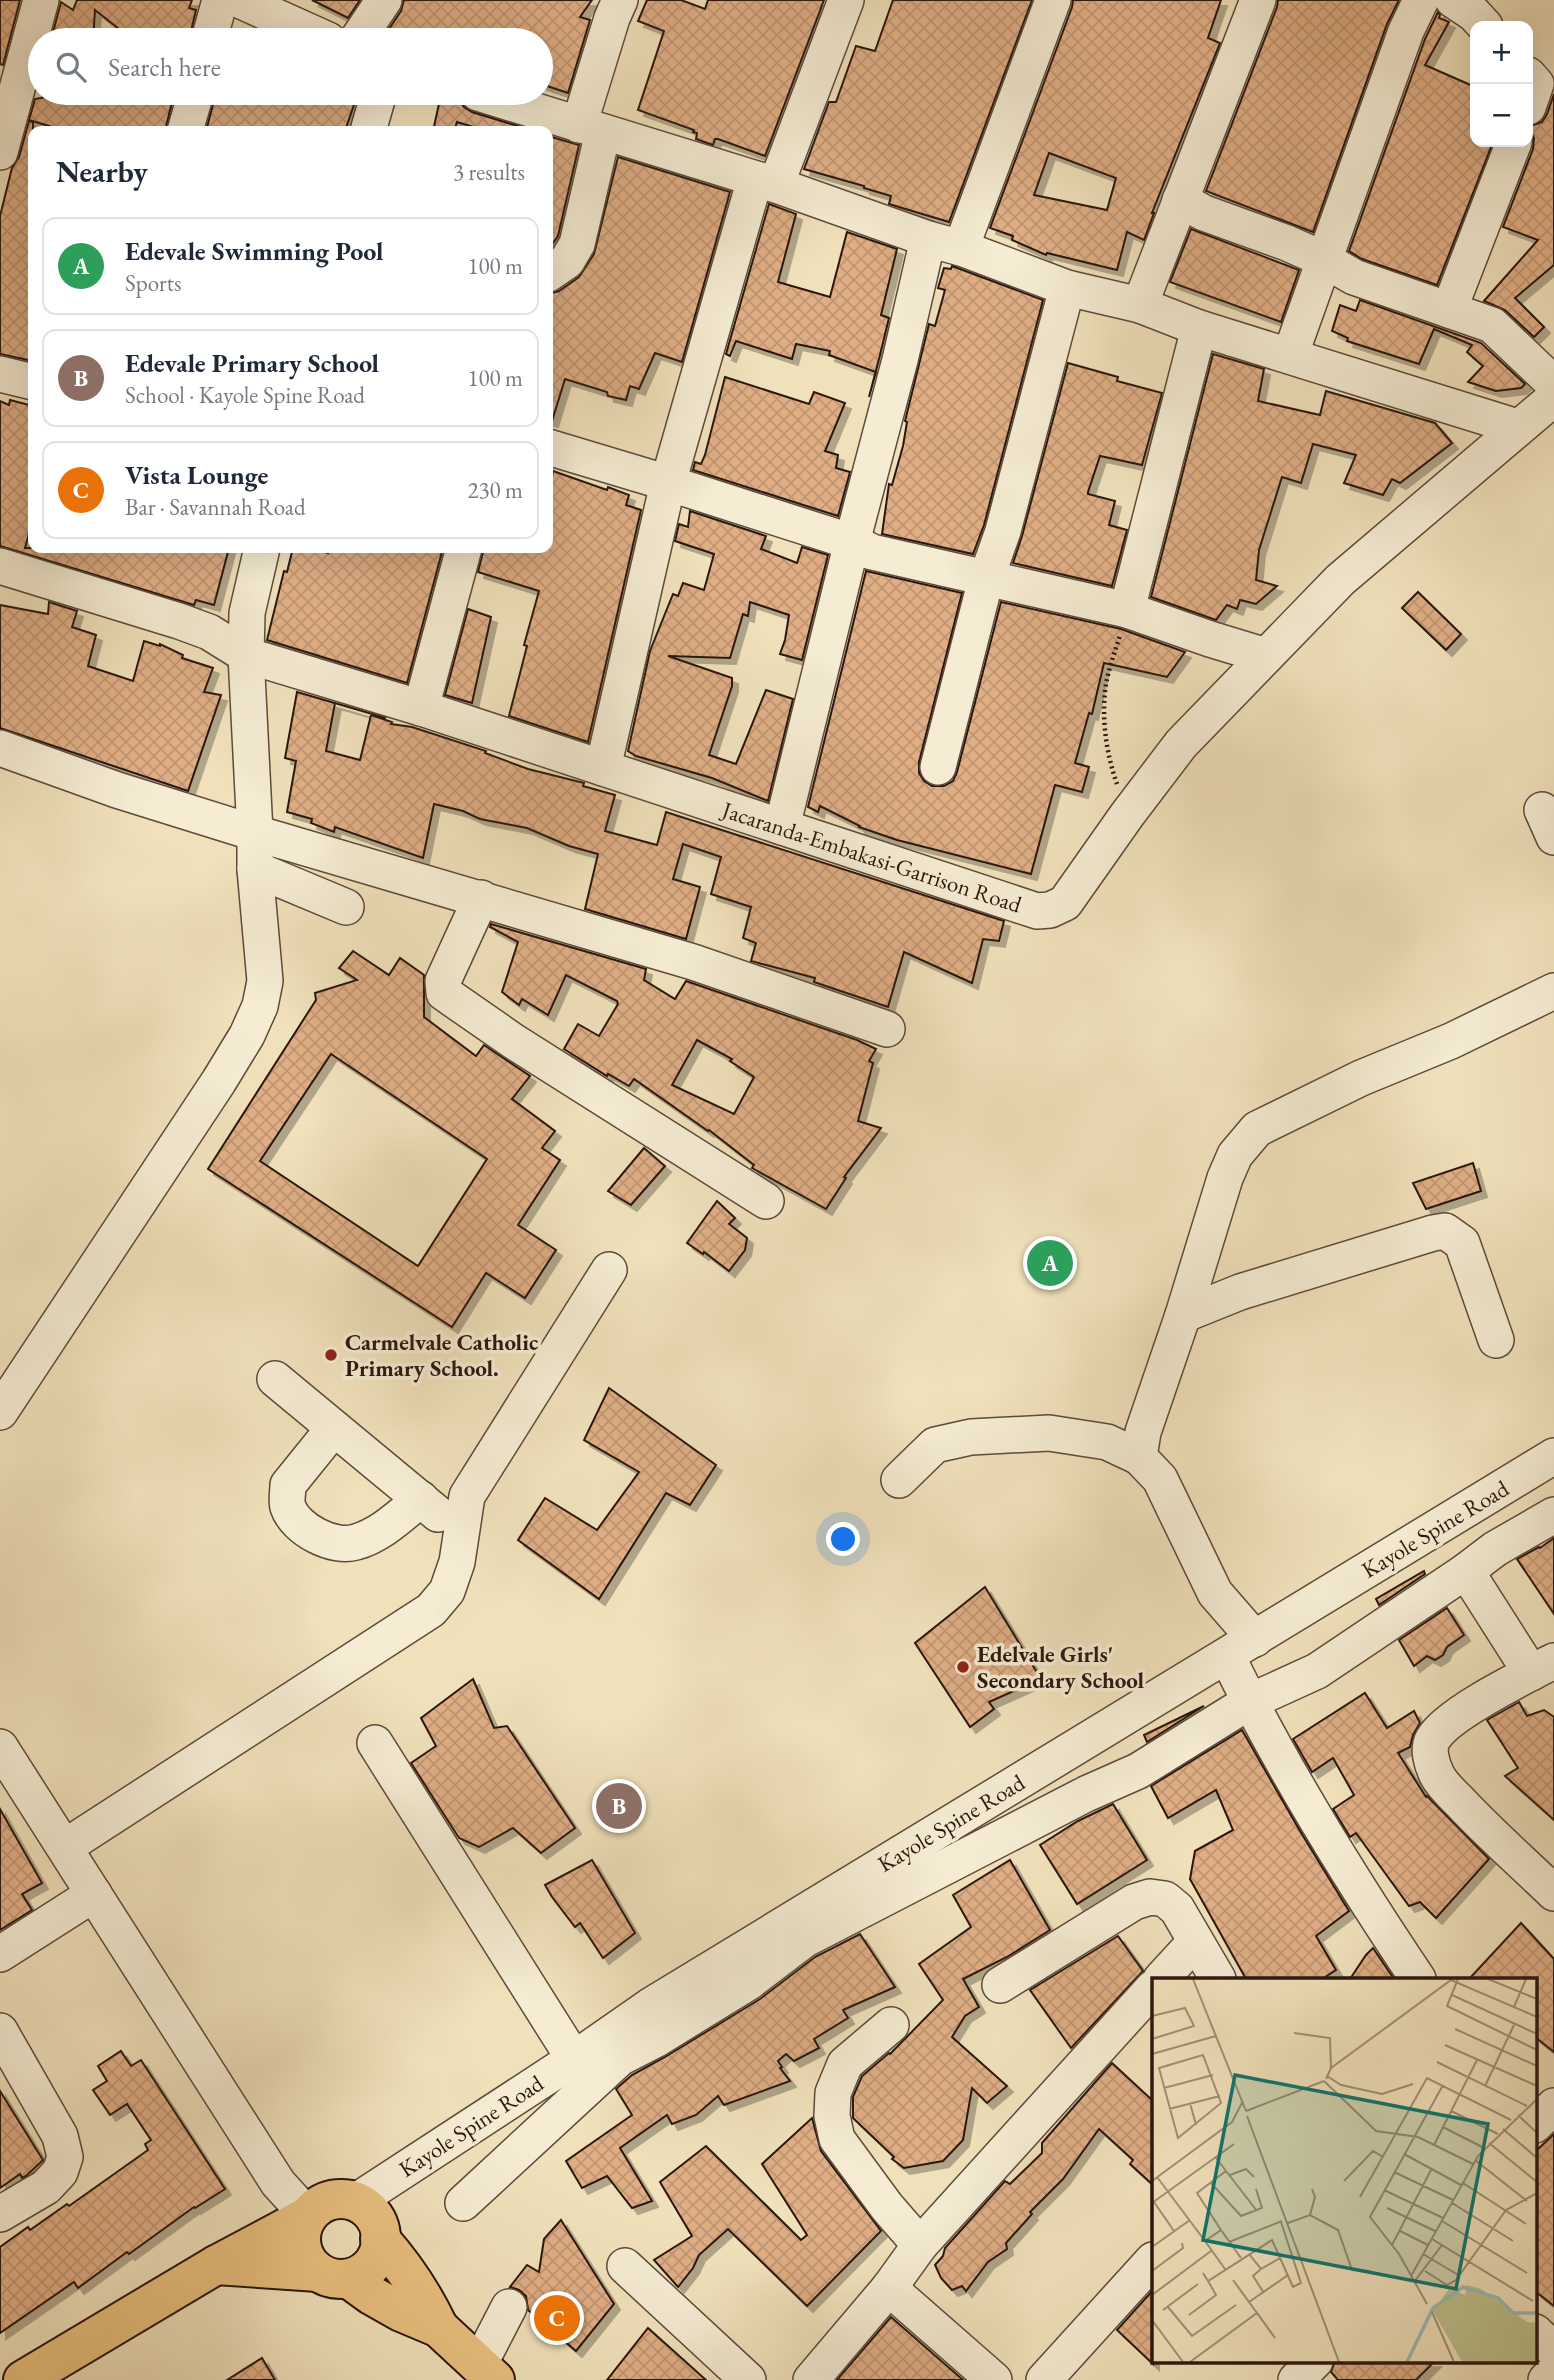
<!DOCTYPE html>
<html lang="en">
<head>
<meta charset="utf-8">
<style>
  body { margin:0; font-family:"EB Garamond",serif; background:#f6f6f7; color:#1f2937 }
  .controls { position:absolute; right:21px; top:21px; display:grid; overflow:hidden; border-radius:14px; box-shadow:0 7px 28px #0002 }
  .controls button { width:63px; height:63px; display:grid; place-items:center; padding:0; border:0; border-bottom:2px solid #e0e1e3; background:#fff; color:#1f2937; font:35px sans-serif }
  .you { position:absolute; left:844px; top:1540px; width:24px; height:24px; margin:-18px; border:5px solid #fff; border-radius:50%; background:#1a73e8; box-shadow:0 0 0 10px #1a73e833 }
  .badge { display:grid; place-items:center; width:46px; height:46px; border-radius:50%; background:#1a73e8; color:#fff; font-size:23px; font-weight:700 }
  .pin { position:absolute; translate:-50% -50%; border:4px solid #fff; box-shadow:0 2px 7px #0006 }
  .list { margin:0; padding:0; list-style:none }
  h2 { display:flex; justify-content:space-between; align-items:center; height:91px; margin:0; padding:0 28px; font-size:30px }
  h2 small { font-size:23px; font-weight:400; color:#747a83 }
  .list li { display:grid; grid-template-columns:46px 1fr auto; gap:21px; align-items:center; box-sizing:border-box; height:98px; margin:0 14px 14px; padding:0 14px; border:2px solid #e0e1e3; border-radius:14px }
  .list b { display:block; font-size:26px; white-space:nowrap }
  .list p { margin:0; font-size:23px; white-space:nowrap; color:#747a83 }
  .list em { font-size:23px; font-style:normal; color:#747a83 }
  .icon { flex:none; width:38px; height:38px; fill:none; stroke:currentColor; stroke-width:2; stroke-linecap:round; stroke-linejoin:round }
  .map { position:relative; flex:none; width:1554px; height:2380px; overflow:hidden }
  .search { position:absolute; background:#fff; box-shadow:0 7px 28px #0002; left:28px; top:28px; width:525px; height:77px; display:flex; align-items:center; gap:18px; box-sizing:border-box; padding:0 24px; border-radius:38px; color:#747a83; font-size:26px }
  .panel { position:absolute; background:#fff; box-shadow:0 7px 28px #0002; left:28px; top:126px; width:525px; height:427px; border-radius:14px }
  .map>svg:first-child { display:block }
</style>
</head>
<body>
<div class="map">
<svg width="1554" height="2380" viewBox="0 0 1554 2380">
  <defs>
    <pattern id="building-cross-hatch" width="8" height="8" patternUnits="userSpaceOnUse" patternTransform="scale(1.75)"><rect width="8" height="8" fill="#dfae85"/><path d="M0 0l8 8M0 8l8-8" fill="none" stroke="#c09572"/></pattern>
    <filter id="shadow"><feDropShadow dx="6" dy="6" stdDeviation="0" flood-color="#0004"/></filter>
  </defs>
  <rect width="100%" height="100%" fill="#f0e1bb"/>
  <filter id="stains"><feTurbulence type="fractalNoise" baseFrequency=".00286" numOctaves="4"/><feColorMatrix values="0 0 0 0 .2 0 0 0 0 .09 0 0 0 0 .02 0 0 0 .5 -.17"/></filter>
  <radialGradient id="worn" r=".72"><stop offset=".6" stop-color="#630" stop-opacity="0"/><stop offset="1" stop-color="#630" stop-opacity=".3"/></radialGradient>
  <!-- building -->
  <g fill="url(#building-cross-hatch)" stroke="#2b170f" stroke-width="2" fill-rule="evenodd" filter="url(#shadow)">
    <path d="M0,0H20L3,65L0,64Z"/>
    <path d="M77,0H192L189,8L196,10L189,40H133L95,10L93,40H51L61,2L73,10Z"/>
    <path d="M312,0H360L348,18Z"/>
    <path d="M404,0H592L580,17L590,20L568,93L541,84V40H415L387,32L401,11Z"/>
    <path d="M647,0H681L705,9L708,0H824L765,156L718,139H715L713,145L696,139L697,133L693,132L694,130L638,110L664,31L638,21Z"/>
    <path d="M893,0H1032L949,222L889,204L891,196L864,188V186L804,169L829,102H836L856,46L875,51Z"/>
    <path d="M1073,0H1221L1208,38L1220,43L1152,213H1154L1144,240L1127,232L1117,270L1047,253L1046,255L1012,240L1013,236L990,228L1072,7ZM1049,153L1116,178L1107,210L1034,195Z"/>
    <path d="M1278,0H1399L1387,24L1313,232L1206,191L1277,7Z"/>
    <path d="M1438,12L1440,15L1439,18L1449,22L1425,65L1475,87V142H1493L1437,285L1362,259L1349,251L1425,39Z"/>
    <path d="M66,93H136L172,102L165,131H66L29,120L35,99Z"/>
    <path d="M216,93H358L345,131H206Z"/>
    <path d="M1554,94V265L1515,298L1544,327L1534,337L1505,310L1484,301L1538,240L1503,227L1533,149L1534,138L1528,127L1542,122L1547,114Z"/>
    <path d="M441,95L459,100L464,107L472,112L534,131H487L457,122L454,131H433Z"/>
    <path d="M29,121L33,122V361L0,354V216L12,168L19,157Z"/>
    <path d="M548,136L579,145L558,236L548,250Z"/>
    <path d="M618,157L730,192L682,362L655,353L639,389L630,386L626,400L608,396L607,392L565,379L552,421L548,420V294L559,291L579,277L594,254Z"/>
    <path d="M769,204L796,214L778,282L830,297L847,232L897,249L881,315L889,318L880,355L869,397L876,372L829,355L830,351L796,344L792,359L736,341L730,356L726,354Z"/>
    <path d="M1191,229L1299,270L1281,322L1170,282Z"/>
    <path d="M952,266L1043,300L984,525L973,554L882,534L889,484L892,485L903,446L907,422L905,421L929,324L935,326L945,290L938,288L944,268L951,269Z"/>
    <path d="M1360,300L1481,343L1525,384L1521,388L1496,391L1468,382L1483,366L1467,352L1472,345L1434,329L1419,364L1347,341L1348,338L1332,331L1340,305L1356,311Z"/>
    <path d="M1213,354L1264,369L1258,401L1320,415L1326,391L1435,423L1452,443L1400,483L1392,479L1383,495L1344,483L1356,455L1313,444L1301,483L1282,477L1259,550L1256,580L1277,586L1256,604L1240,600L1237,609L1227,605L1216,620L1151,597Z"/>
    <path d="M1068,363L1118,377L1117,381L1162,393L1142,465L1100,456L1088,492V494L1115,501L1109,525L1127,530L1112,586L1013,563L1022,536Z"/>
    <path d="M725,377L809,404L814,392L845,403L825,451L838,455L836,468L850,472L838,516L693,470L695,462L701,464L705,455Z"/>
    <path d="M10,400L33,406V518L25,548H229L214,605L196,600L194,605L0,546V401L9,405Z"/>
    <path d="M553,471L607,490L608,487L629,495L626,505L641,510L588,742L509,716L527,646L524,645L539,591L478,572L484,548H548V498Z"/>
    <path d="M690,511L766,536L761,549L797,563L802,547L828,555L802,660L780,654L785,640L789,615L750,602L748,616L743,614L730,658L668,656L732,678V686L709,755L736,764L766,690L793,699L768,801L712,778L636,756L628,751L650,651L673,594L678,596L683,583L704,590L714,554L675,541L679,524L688,527Z"/>
    <path d="M293,548H311L328,553L329,548H443L407,683L267,640L284,571L287,572Z"/>
    <path d="M866,571L962,593L919,762V773L924,781L932,786H944L953,781L957,772L1001,602L1121,629L1185,652L1167,677L1104,663L1092,714L1089,713L1075,763L1089,767L1082,792L1055,785L1031,874L897,840L859,827L860,826L820,806L818,812L808,807Z"/>
    <path d="M1418,592L1461,634L1446,650L1402,608Z"/>
    <path d="M49,602L77,611L72,627L96,635L88,666L133,681L144,641L160,646V644L183,655L182,658L213,668L204,692L221,695L188,791L0,728V605L48,614Z"/>
    <path d="M468,609L491,617L472,703L445,695Z"/>
    <path d="M297,692L386,718L335,703L326,751L360,760L371,715L392,722L391,724L412,727L486,751L485,753L528,769L584,783L583,786L615,795L605,831L657,845L666,812L1004,921L999,941L983,939L972,983L904,952L888,1007L814,982L815,978L751,961L756,943L743,938L751,907L711,894L721,857L683,844L673,879L700,887L686,939L585,909L598,854L569,846L527,828L480,819L463,811L434,804L423,858L335,827L334,832L311,823L312,819L287,812L296,761L285,758Z"/>
    <path d="M491,924L646,969L644,980L675,999L686,981L857,1040L876,1049L869,1061L873,1063L858,1121L881,1128L844,1177L846,1178L826,1209L752,1168L754,1165L709,1130L708,1131L634,1079L629,1086L608,1074L607,1076L564,1049L578,1024L599,1036L618,1004L617,1001L566,975L548,1015L522,999L519,1005L502,992L518,942L490,927ZM697,1040L732,1059L730,1061L754,1077L734,1114L672,1085Z"/>
    <path d="M353,951L389,975L400,958L424,975V1017L476,1056L484,1045L530,1076L512,1099L555,1131L542,1148L560,1160L518,1225L556,1250L525,1298L486,1273L452,1327L208,1169L316,1000L315,993L357,980L339,968ZM331,1054L487,1159L418,1266L260,1161Z"/>
    <path d="M644,1148L665,1166L631,1205L608,1191Z"/>
    <path d="M1473,1163L1481,1191L1426,1209L1413,1183Z"/>
    <path d="M717,1201L735,1218L729,1224L747,1238L745,1250L729,1271L704,1252L703,1254L687,1243Z"/>
    <path d="M609,1388L716,1465L690,1505L666,1493L599,1599L518,1540L545,1498L597,1530L639,1472L584,1440Z"/>
    <path d="M1554,1538V1614L1517,1559L1539,1547L1540,1548Z"/>
    <path d="M1424,1571L1425,1574L1379,1605L1376,1599Z"/>
    <path d="M985,1587L1041,1679L989,1702L994,1709L970,1727L915,1643Z"/>
    <path d="M1447,1608L1464,1635L1447,1647L1443,1655L1435,1660L1427,1656L1414,1666L1399,1640Z"/>
    <path d="M473,1679L494,1728L507,1726L575,1828L541,1853L513,1828L479,1847L459,1838L411,1763L436,1746L421,1718Z"/>
    <path d="M1365,1693L1387,1728L1414,1711L1420,1723L1413,1735L1410,1747L1398,1753L1426,1797L1427,1796L1489,1859L1436,1918L1420,1902L1409,1906L1356,1833L1350,1837L1333,1809L1354,1795L1333,1758L1312,1772L1293,1739Z"/>
    <path d="M1519,1702L1527,1716L1544,1710L1554,1717V1820L1505,1776L1518,1768L1487,1720Z"/>
    <path d="M1204,1706L1147,1742L1144,1735Z"/>
    <path d="M1242,1730L1300,1831L1349,1911L1316,1936L1336,1970L1322,1979H1246L1190,1879L1195,1851L1233,1830L1216,1790L1168,1818L1151,1786Z"/>
    <path d="M1113,1804L1147,1860L1077,1904L1040,1845L1078,1821Z"/>
    <path d="M0,1809L42,1883L22,1894L32,1910L0,1930Z"/>
    <path d="M592,1860L635,1933L603,1958L580,1923L575,1927L552,1897L545,1885Z"/>
    <path d="M1010,1860L1050,1930L1007,1957L963,1979L979,2007L965,2016L952,2037L1007,2086L987,2103L972,2088L963,2140L943,2161L904,2168L892,2159L894,2157L853,2118V2097L862,2076L889,2053L890,2054L943,2000L919,1964L971,1927L953,1895Z"/>
    <path d="M1521,1923L1554,1959V2052L1535,2037V1979H1469Z"/>
    <path d="M860,1934L895,1987L843,2010L848,2018L814,2039L819,2048L794,2061L786,2054L778,2061L782,2067L780,2068L790,2081L724,2105L718,2096L696,2115L672,2124L667,2115L620,2148L652,2201L632,2208L607,2176L582,2188L566,2161L632,2115L616,2089L632,2075L665,2057L760,1999L815,1957Z"/>
    <path d="M1118,1936L1143,1971L1071,2048L1030,1990Z"/>
    <path d="M1373,1948L1394,1979H1350L1366,1955Z"/>
    <path d="M121,2051L131,2066L141,2060L225,2189L195,2208L194,2207L129,2254L127,2252L78,2288L74,2282L0,2333V2247L28,2227L30,2230L67,2204L69,2206L148,2150L145,2144L151,2140L127,2104L110,2115L93,2090L107,2081L98,2066Z"/>
    <path d="M1112,2063L1153,2101V2185L1130,2164L1133,2160L1099,2129L1063,2179L1030,2212L1032,2214L1006,2243L1007,2249L988,2262L966,2291L962,2286L952,2290L941,2278L935,2265L943,2256L945,2248L1005,2181L1010,2184L1042,2153V2143Z"/>
    <path d="M0,2091L43,2160L26,2176L22,2178L20,2174L0,2188Z"/>
    <path d="M812,2118L821,2151L881,2231L807,2306L728,2229L699,2255L693,2268L678,2287L654,2260L692,2236L660,2182L706,2146L801,2240L807,2235L762,2164Z"/>
    <path d="M1554,2134V2306L1535,2291V2152Z"/>
    <path d="M561,2220L614,2304L576,2351L528,2310L526,2296L519,2290L510,2287L527,2265L539,2272L544,2239Z"/>
    <path d="M1153,2290V2364L1117,2330Z"/>
    <path d="M891,2317L963,2380H837Z"/>
    <path d="M648,2328L706,2380H607Z"/>
    <path d="M262,2358L275,2380H227Z"/>
    <path d="M1335,2361H1435L1416,2380H1338L1331,2372Z"/>
  </g>
  <g fill="none" stroke-linecap="round" stroke-linejoin="round">
    <defs>
      <g id="minor">
        <path d="M239,0L328,40"/>
        <path d="M1453,0L1474,14L1485,26"/>
        <path d="M209,40L220,0"/>
        <path d="M357,40L384,0"/>
        <path d="M1528,75L1536,84L1528,107"/>
        <path d="M478,93L776,185L928,239L961,248L1067,288L1140,305L1199,328L1517,427"/>
        <path d="M579,125L612,18L620,0"/>
        <path d="M185,131L196,93"/>
        <path d="M368,131L379,93"/>
        <path d="M0,152L41,0"/>
        <path d="M776,185L846,0"/>
        <path d="M1180,200L1204,213L1287,243L1323,259L1354,277L1492,325L1554,384"/>
        <path d="M961,248L1053,0"/>
        <path d="M548,274L567,261L577,244L603,132"/>
        <path d="M1140,305L1258,0"/>
        <path d="M1449,310L1514,142"/>
        <path d="M1290,356L1406,31L1421,0"/>
        <path d="M0,374L33,382"/>
        <path d="M548,447L668,483L852,542L872,552L1127,610L1210,639L1266,656"/>
        <path d="M0,566L179,621L209,632L246,655L421,708L1037,911L1050,910L1065,903L1127,815L1181,744L1340,580L1554,398"/>
        <path d="M1127,610L1199,328"/>
        <path d="M421,708L464,548"/>
        <path d="M0,748L117,790L255,833L693,962L887,1029"/>
        <path d="M938,767L986,579L1003,531L1067,288"/>
        <path d="M603,768L668,483L755,179"/>
        <path d="M1542,810L1554,837"/>
        <path d="M782,827L852,542L900,360L928,239"/>
        <path d="M255,869L346,907"/>
        <path d="M481,898L443,981L444,993L513,1041L766,1201"/>
        <path d="M1183,1315L1240,1292L1433,1233L1445,1231L1462,1243L1496,1340"/>
        <path d="M275,1379L438,1514"/>
        <path d="M0,1412L219,1081L247,1035L260,1006L265,981L255,869V833L246,655L247,613L262,548"/>
        <path d="M334,1428L288,1485C288,1491 286,1501 288,1507C296,1530 334,1549 356,1542C381,1535 401,1515 421,1499"/>
        <path d="M899,1480L935,1445L971,1437L1049,1433L1107,1442L1139,1457"/>
        <path d="M1466,1571L1531,1673"/>
        <path d="M1255,1639L1215,1593L1160,1479L1139,1457L1143,1432L1183,1315L1225,1178L1235,1155L1257,1129L1361,1078L1451,1041L1554,991"/>
        <path d="M1227,1656C1282,1768 1348,1875 1418,1979"/>
        <path d="M1554,1661C1525,1676 1448,1713 1433,1739C1427,1749 1432,1765 1437,1775C1442,1785 1453,1795 1461,1803C1491,1835 1523,1863 1554,1893"/>
        <path d="M375,1743L574,2059"/>
        <path d="M0,1747L278,2183L308,2216"/>
        <path d="M65,1847L431,1610L447,1591L457,1562L467,1496L609,1270"/>
        <path d="M0,1954L94,1894"/>
        <path d="M1161,1979L1195,1942"/>
        <path d="M1000,1985L1134,1902L1150,1897L1165,1899L1177,1909L1218,1979"/>
        <path d="M891,2025L845,2064L833,2093L832,2116L837,2139L887,2207L920,2245"/>
        <path d="M0,2031L60,2136L65,2157L60,2172L46,2187L0,2214"/>
        <path d="M1535,2125L1554,2106"/>
        <path d="M355,2202L574,2059L650,2006L1554,1456"/>
        <path d="M463,2203L620,2058L655,2040L749,1982L804,1940L1086,1794L1138,1771L1249,1702L1317,1671L1466,1571L1495,1549L1554,1515"/>
        <path d="M625,2266L748,2380"/>
        <path d="M889,2288L994,2380"/>
        <path d="M1535,2332L1554,2350"/>
        <path d="M479,2365L509,2307"/>
        <path d="M811,2380L889,2288L920,2245L1153,1988"/>
        <path d="M1044,2380L1153,2260"/>
        <path d="M1296,2380L1315,2361"/>
        <path d="M1546,2380L1554,2372"/>
      </g>
      <g id="major">
        <circle cx="341" cy="2239" r="40"/>
        <path d="M380,2239C405,2267 423,2294 439,2328"/>
        <path d="M216,2265L318,2272"/>
        <path d="M349,2279L371,2295L401,2312L439,2328L495,2380"/>
        <path d="M23,2380L216,2265L308,2216"/>
      </g>
    </defs>
    <!-- minor casing -->
    <use href="#minor" stroke="#5c4a3a" stroke-width="38"/>
    <!-- major casing -->
    <use href="#major" stroke="#2b170f" stroke-width="42"/>
    <!-- path -->
    <path stroke="#2b170f" stroke-width="4.5" stroke-dasharray="2 3.5" stroke-linecap="butt" d="M1117,784C1106,753 1101,717 1106,684C1109,668 1115,651 1120,635"/>
    <!-- minor -->
    <use href="#minor" stroke="#f5ecd3" stroke-width="35"/>
    <!-- major -->
    <use href="#major" stroke="#e8c07e" stroke-width="38"/>
  </g>
  <!-- markers -->
  <g fill="#8f2418" stroke="#f5ecd3" stroke-width="2.5">
    <circle cx="331" cy="1355" r="7"/>
    <circle cx="963" cy="1667" r="7"/>
  </g>
  <g text-anchor="middle" stroke-width="7" stroke-linejoin="round" paint-order="stroke">
    <!-- street labels -->
    <g font-size="23" fill="#2b170f" stroke="#f5ecd3">
      <text transform="translate(872 857) rotate(18)" y="8">Jacaranda-Embakasi-Garrison Road</text>
      <text transform="translate(1435 1529) rotate(-31)" y="8">Kayole Spine Road</text>
      <text transform="translate(951 1823) rotate(-31)" y="8">Kayole Spine Road</text>
      <text transform="translate(471 2126) rotate(-33)" y="8">Kayole Spine Road</text>
    </g>
    <!-- poi labels -->
    <g font-size="23" font-weight="bold" fill="#2b170f" stroke="#f5ecd3" text-anchor="start">
      <text x="345" y="1350">Carmelvale Catholic<tspan x="345" dy="26">Primary School.</tspan></text>
      <text x="977" y="1662">Edelvale Girls'<tspan x="977" dy="26">Secondary School</tspan></text>
    </g>
  </g>
  <!-- overview -->
  <g transform="translate(1152 1978)">
    <rect width="385" height="385" fill="#f0e1bb"/>
    <path d="M315,307L329,311L375,344L385,345V384H310L281,333L297,311L313,317Z" fill="#bdc28e"/>
    <path fill="none" stroke="#9bbcb5" stroke-width="3.5" d="M255,384L281,330L311,309L346,320L361,335H385"/>
    <path fill="none" stroke="#a19076" stroke-width="2" d="M41,1L94,133M306,1L295,28L385,72M336,1L385,21M300,17L385,56M362,29L374,1M0,38L33,30L42,48L0,61M303,51L385,88M142,55L178,60L179,90L174,101M293,67L385,108M0,76L64,58M51,77L69,125L26,160L7,90ZM285,84L375,128M179,90L299,2L385,39M175,98L189,107L230,116L261,106M172,103L224,153L266,159L321,186M333,108L362,47M12,110L61,97M38,125L44,147M17,131L68,118M94,133L172,103M299,133L346,156M366,137L385,155M95,138L187,384M291,149L332,170M351,151L385,180M337,165L385,204M282,167L325,82M252,176L309,207M64,180L105,233M323,182L375,223M242,194L301,222M78,197L94,191L102,199M5,199L53,263L69,252L45,215L74,193M0,203L80,144L91,123M192,203L221,173L231,179M59,205L89,238L110,230L104,211M311,205L374,246M232,212L291,240M208,219L275,100L359,142M2,224L22,253M0,225L82,166M300,225L361,263M235,230L283,253M158,237L163,219L160,211M290,243L375,295M136,245L158,237L186,252L200,292L218,293M69,252L89,280M248,253L276,267M280,261L381,323M53,263L73,291M77,264L130,243M240,267L280,190M0,269L38,242M97,276L109,291L101,298L112,315M271,276L308,298M109,291L128,280M0,293L31,270L30,265M273,293L295,307L304,302L354,232L385,215M51,295L56,303L120,262L141,309L149,305L129,244M259,298L326,178L385,121M81,302L105,335M262,304L290,267M0,317L59,273M97,324L136,297M275,326L247,276L218,239L291,107M16,329L40,358L84,327M11,332L46,306M280,334L302,384M37,337L64,317L56,303M0,342L31,384M38,384L105,335L123,360"/>
    <path fill="#0f766e" fill-opacity="0.15" stroke="#0f766e" stroke-width="3.5" d="M83,97L336,146L304,311L51,262Z"/>
    <rect width="385" height="385" fill="none" stroke="#2b170f" stroke-width="3.5"/>
  </g>
  <rect width="100%" height="100%" filter="url(#stains)"/>
  <rect width="100%" height="100%" fill="url(#worn)"/>
</svg>
<div class="controls">
<button>+</button>
<button>−</button>
</div>
<div class="you"></div>
<div class="pin badge" style="left:1050px;top:1263px;background:#2e9e5b">A</div>
<div class="pin badge" style="left:619px;top:1806px;background:#8d6e63">B</div>
<div class="pin badge" style="left:557px;top:2318px;background:#e8710a">C</div>
<div class="search"><svg class="icon" aria-label="search" viewBox="0 0 24 24"><circle cx="10" cy="10" r="6"/><path d="M15 15l6 6"/></svg>Search here</div>
<section class="panel">
<h2>Nearby<small>3 results</small></h2>
<ul class="list">
<li><span class="badge" style="background:#2e9e5b">A</span><div><b>Edevale Swimming Pool</b><p>Sports</p></div><em>100 m</em></li>
<li><span class="badge" style="background:#8d6e63">B</span><div><b>Edevale Primary School</b><p>School · Kayole Spine Road</p></div><em>100 m</em></li>
<li><span class="badge" style="background:#e8710a">C</span><div><b>Vista Lounge</b><p>Bar · Savannah Road</p></div><em>230 m</em></li>
</ul>
</section>
</div>
</body>
</html>
